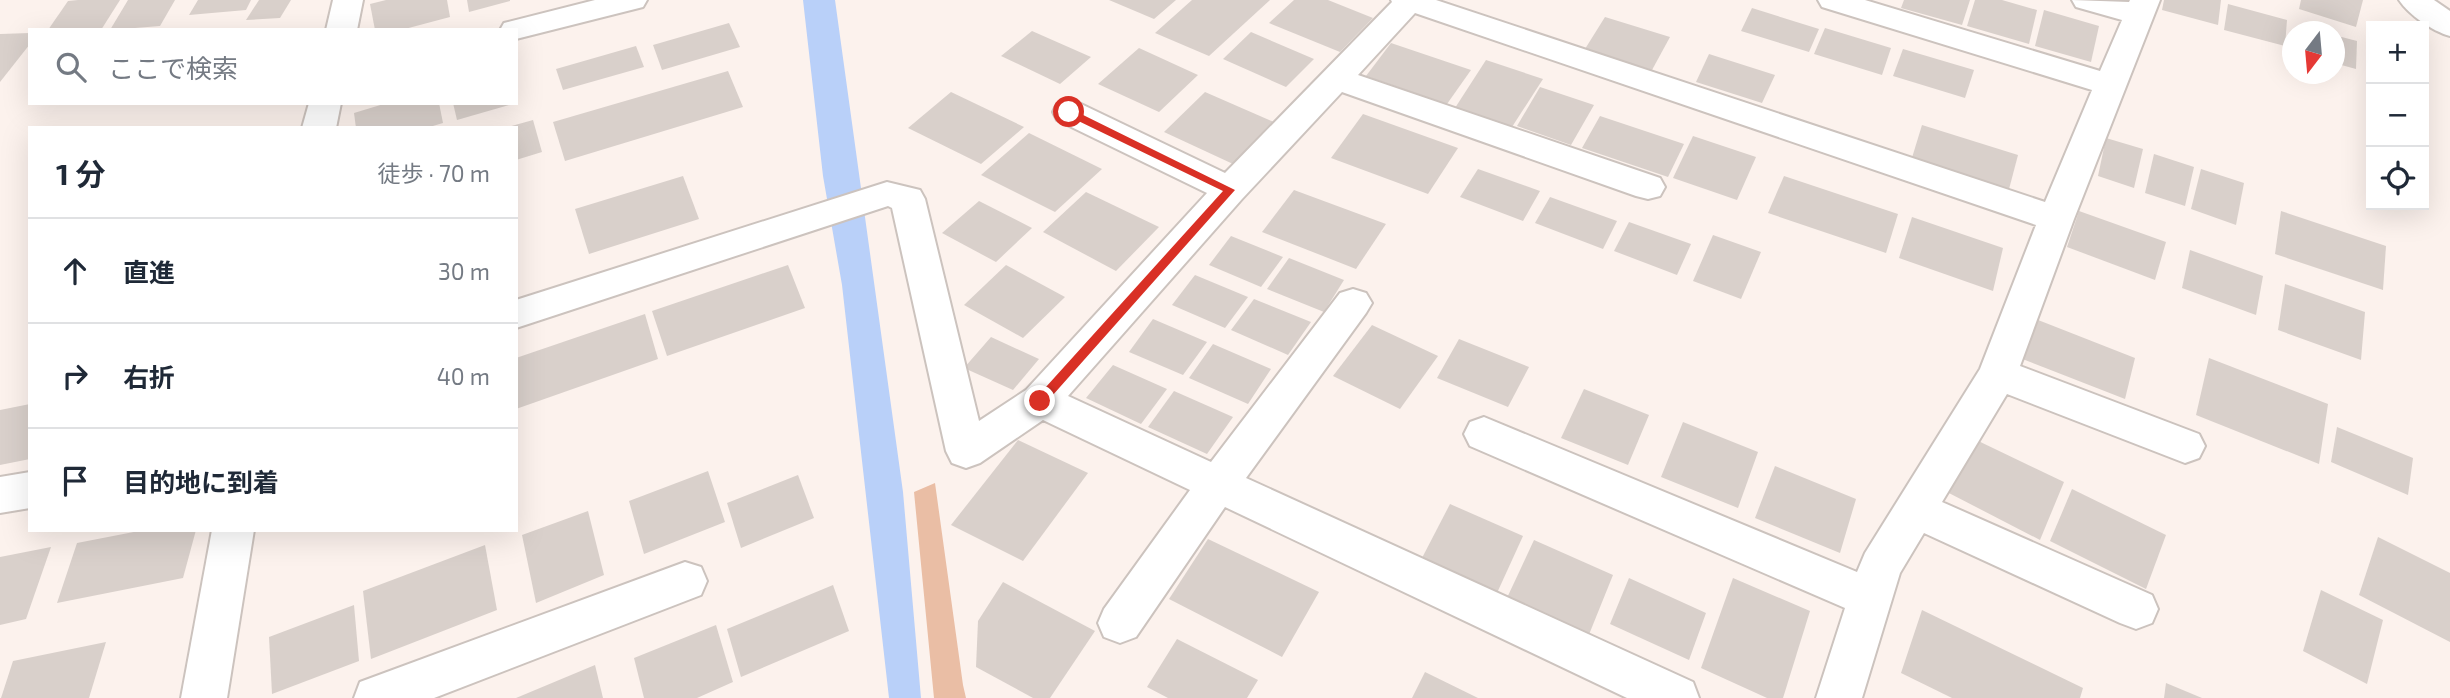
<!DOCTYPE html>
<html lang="ja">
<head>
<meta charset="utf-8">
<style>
  body { margin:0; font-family:"Exo 2","Noto Sans JP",sans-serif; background:#f2f2f3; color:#1f2937 }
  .controls { position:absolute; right:21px; top:21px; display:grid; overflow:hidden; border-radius:0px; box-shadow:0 7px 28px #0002 }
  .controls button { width:63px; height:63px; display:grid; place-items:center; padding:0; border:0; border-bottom:2px solid #e0e1e3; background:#fff; color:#1f2937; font:35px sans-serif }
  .compass { position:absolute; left:2282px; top:21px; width:63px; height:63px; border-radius:50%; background:#fff; box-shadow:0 7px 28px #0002; rotate:196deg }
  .stop { position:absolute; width:21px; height:21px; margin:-16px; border:5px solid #d93025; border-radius:50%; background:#fff }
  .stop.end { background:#d93025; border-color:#fff; box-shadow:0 2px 7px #0008 }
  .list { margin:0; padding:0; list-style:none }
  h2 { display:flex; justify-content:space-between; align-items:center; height:91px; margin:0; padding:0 28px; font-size:30px }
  h2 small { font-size:23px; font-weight:400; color:#747a83 }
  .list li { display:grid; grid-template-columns:46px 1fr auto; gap:21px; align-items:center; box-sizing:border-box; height:105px; padding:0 28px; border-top:2px solid #e0e1e3 }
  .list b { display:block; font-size:26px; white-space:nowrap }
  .list em { font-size:23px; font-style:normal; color:#747a83 }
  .icon { flex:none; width:38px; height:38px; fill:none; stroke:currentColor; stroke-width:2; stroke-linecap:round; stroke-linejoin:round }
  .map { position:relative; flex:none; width:2450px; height:698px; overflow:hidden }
  .search { position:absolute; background:#fff; box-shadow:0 7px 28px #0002; left:28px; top:28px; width:490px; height:77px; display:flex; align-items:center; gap:18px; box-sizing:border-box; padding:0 24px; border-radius:0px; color:#747a83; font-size:26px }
  .panel { position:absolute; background:#fff; box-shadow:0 7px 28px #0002; left:28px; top:126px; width:490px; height:406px; border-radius:0px }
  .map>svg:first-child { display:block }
</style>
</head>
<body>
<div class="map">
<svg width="2450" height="698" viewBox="0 0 2450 698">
  <rect width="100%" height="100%" fill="#fcf2ed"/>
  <!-- green -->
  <path fill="#eabea5" d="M935,483L963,685L966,698H934L914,492Z"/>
  <!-- water -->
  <path fill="#b9d0f9" d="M803,0H835L903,492L921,698H889L842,285L823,176Z"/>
  <!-- building -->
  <g fill="#d9d0cb">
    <path d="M78,0H120L101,30H48L68,1Z"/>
    <path d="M128,0H175L160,26L110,30Z"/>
    <path d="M198,0H251L246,10L189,15Z"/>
    <path d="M259,0H291L280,18L246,20Z"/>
    <path d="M386,0H447L450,17L401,30H375L370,4Z"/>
    <path d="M467,0H510V1L469,12Z"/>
    <path d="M1109,0H1176L1154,19Z"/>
    <path d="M1192,0H1270L1209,56L1155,33Z"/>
    <path d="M1294,0H1328L1373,18L1340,52L1269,23Z"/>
    <path d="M1904,0H1970L1962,25L1901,8Z"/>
    <path d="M1975,0H2002L2037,10L2029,44L1967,26Z"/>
    <path d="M2164,0H2221L2218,25L2162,10Z"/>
    <path d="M2301,0H2363L2356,27L2299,9Z"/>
    <path d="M2228,4L2287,20L2285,46L2224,30Z"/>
    <path d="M1752,8L1819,29L1809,52L1741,31Z"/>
    <path d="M2044,10L2099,26L2091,62L2035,46Z"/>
    <path d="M1605,17L1670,37L1652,70L1585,49Z"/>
    <path d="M729,23L740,47L662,70L653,45Z"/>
    <path d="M1825,28L1891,48L1882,75L1814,54Z"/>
    <path d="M1032,31L1091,57L1060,84L1001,56Z"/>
    <path d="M1251,32L1314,59L1286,87L1223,59Z"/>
    <path d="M30,33V44L0,82V34Z"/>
    <path d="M2334,35L2357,41L2356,69L2334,63Z"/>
    <path d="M1391,43L1471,70L1447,104L1366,76Z"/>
    <path d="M636,46L644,67L563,90L556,69Z"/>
    <path d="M1139,48L1198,75L1159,112L1098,84Z"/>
    <path d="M1903,49L1974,70L1965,98L1893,76Z"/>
    <path d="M1709,54L1775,75L1762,103L1696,82Z"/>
    <path d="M1486,60L1543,79L1512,127L1455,108Z"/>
    <path d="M728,71L743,107L565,161L553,122Z"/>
    <path d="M1540,87L1594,105L1571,145L1517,126Z"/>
    <path d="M951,92L1024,127L981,164L908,128Z"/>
    <path d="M1205,92L1274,122L1233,164L1164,132Z"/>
    <path d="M387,103H439L443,123L426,128H356L354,113Z"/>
    <path d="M453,103H513V104L457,120Z"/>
    <path d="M1363,114L1458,148L1428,194L1331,158Z"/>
    <path d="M1600,116L1684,144L1668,177L1582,148Z"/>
    <path d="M533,120L542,152L516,160V128L508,127Z"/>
    <path d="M1922,125L2018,155L2008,193L1911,161Z"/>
    <path d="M1029,133L1102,169L1055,212L981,175Z"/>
    <path d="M1693,136L1756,157L1737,200L1673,178Z"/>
    <path d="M2106,138L2143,149L2134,188L2098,176Z"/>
    <path d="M2154,154L2194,167L2185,206L2145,193Z"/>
    <path d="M1478,169L1540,191L1523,221L1460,197Z"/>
    <path d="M2201,169L2244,183L2236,225L2191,209Z"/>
    <path d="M683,176L699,219L589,254L575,209Z"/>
    <path d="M1784,176L1898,214L1886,253L1768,213Z"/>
    <path d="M1294,190L1386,224L1356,269L1262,232Z"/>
    <path d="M1086,192L1159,227L1116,271L1043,232Z"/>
    <path d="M1550,197L1617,221L1603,249L1535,223Z"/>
    <path d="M979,201L1032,228L996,262L942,233Z"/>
    <path d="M2079,211L2166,242L2155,280L2067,247Z"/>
    <path d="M2281,211L2386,246L2383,290L2275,254Z"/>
    <path d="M1912,217L2003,248L1993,291L1899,258Z"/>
    <path d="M1629,222L1691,244L1677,275L1614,251Z"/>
    <path d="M1713,235L1761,252L1741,299L1693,281Z"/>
    <path d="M1231,236L1283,257L1261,287L1209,265Z"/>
    <path d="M2190,250L2263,276L2256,315L2182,288Z"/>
    <path d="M1289,258L1344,280L1324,312L1267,289Z"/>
    <path d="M788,265L805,308L667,356L652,311Z"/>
    <path d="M1006,265L1065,297L1023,338L964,305Z"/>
    <path d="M1195,275L1248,297L1225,328L1172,305Z"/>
    <path d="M2285,284L2365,312L2361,360L2278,330Z"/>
    <path d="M1254,299L1311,322L1288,355L1231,330Z"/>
    <path d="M645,314L658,359L516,409V358Z"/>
    <path d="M2033,318L2135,358L2125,399L2020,358Z"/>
    <path d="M1153,319L1207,342L1183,375L1129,352Z"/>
    <path d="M1372,325L1438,356L1400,409L1333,376Z"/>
    <path d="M991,337L1039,359L1013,390L964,368Z"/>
    <path d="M1459,339L1529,367L1508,407L1437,378Z"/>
    <path d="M1213,344L1271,369L1248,404L1189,378Z"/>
    <path d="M2209,358L2328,404L2319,464L2196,415Z"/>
    <path d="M1113,365L1167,389L1141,424L1086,398Z"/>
    <path d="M1584,389L1649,415L1628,465L1561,438Z"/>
    <path d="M1174,391L1233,417L1207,454L1148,427Z"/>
    <path d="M30,404V459L0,465V410Z"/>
    <path d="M1683,422L1758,452L1738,508L1661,477Z"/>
    <path d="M2337,427L2413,458L2408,495L2331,462Z"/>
    <path d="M1970,437L2064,482L2040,540L1945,491Z"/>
    <path d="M1018,440L1088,473L1023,561L951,525Z"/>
    <path d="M1775,466L1856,499L1840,553L1755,518Z"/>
    <path d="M708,471L725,522L644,554L629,501Z"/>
    <path d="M798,475L814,518L741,548L727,503Z"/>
    <path d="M2072,489L2166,535L2146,589L2050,541Z"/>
    <path d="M1450,504L1523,536L1497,593L1422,558Z"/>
    <path d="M588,511L604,575L536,603L522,535Z"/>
    <path d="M144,530H196L183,578L57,603L77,543Z"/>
    <path d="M2378,537L2450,573V642L2359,595Z"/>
    <path d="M1208,539L1319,592L1282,657L1169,599Z"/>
    <path d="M1534,540L1613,575L1588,637L1506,600Z"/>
    <path d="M485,545L497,610L371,659L363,591Z"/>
    <path d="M51,547L26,619L0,625V557Z"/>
    <path d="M1629,578L1706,613L1689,660L1610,624Z"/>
    <path d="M1733,578L1810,611L1783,698H1767L1701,668Z"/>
    <path d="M1003,582L1095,631L1050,698H1033L976,667L978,621Z"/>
    <path d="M833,585L849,631L741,677L727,629Z"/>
    <path d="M2321,590L2383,620L2367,684L2303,651Z"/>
    <path d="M354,605L359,661L272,694L269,637Z"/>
    <path d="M1922,610L2083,688L2080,698H1952L1901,673Z"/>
    <path d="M716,625L733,682L697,698H644L634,658Z"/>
    <path d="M1177,639L1258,680L1247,698H1168L1147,687Z"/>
    <path d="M106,642L89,698H1L13,661Z"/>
    <path d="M595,665L603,698H516Z"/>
    <path d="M1425,672L1478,698H1412Z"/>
    <path d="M2166,683L2202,698H2164Z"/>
  </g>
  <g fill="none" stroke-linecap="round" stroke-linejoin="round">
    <defs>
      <g id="street">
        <path d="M333,0H363L357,30H326Z"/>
        <path d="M595,0H647L643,7L516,39V30H500L504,23Z"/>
        <path d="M1391,0H1436L2045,202L2092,90L1822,7L1818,0H1865L2100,71L2122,20L2076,7L2072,0L2129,2L2130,0H2160L2074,219L2020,366L2199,434L2205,446L2199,458L2185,463L2007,394L1942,502L2152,595L2158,609L2152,623L2136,629L2120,623L1924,533L1900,573L1862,698H1816L1845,608L1470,446L1464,434L1470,422L1484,417L1857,572L1865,553L1980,369L2036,225L1415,13L1358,75L1660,178L1665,187L1660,196L1648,199L1636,196L1342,92L1242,199L1068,396L1211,462L1340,293L1353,289L1366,293L1372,303L1366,313L1246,478L1693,682L1699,698H1627L1225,507L1136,637L1120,643L1104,637L1098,623L1104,609L1190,490L1043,420L980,463L966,468L952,463L946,451L892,208L888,206L516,328V300L887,182L920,190L925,199L979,421L1026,390L1207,193L1057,120L1053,112L1057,104L1069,101L1081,104L1225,173L1392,2Z"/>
        <path d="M2399,0H2434L2450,11V36C2432,31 2409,15 2399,0Z"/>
        <path d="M309,103H341L336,128H302Z"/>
        <path d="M30,472V508L0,513V477Z"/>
        <path d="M212,530H254L227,698H181Z"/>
        <path d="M685,562L701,567L707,581L701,595L434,698H354L360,682Z"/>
      </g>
    </defs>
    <!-- street casing -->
    <use href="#street" stroke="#ccc3be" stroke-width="4"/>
    <!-- street -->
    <use href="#street" fill="#fff" fill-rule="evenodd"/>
  </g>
  <!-- route -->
  <path fill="#d93025" d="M1066,110H1073L1235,190L1044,405H1036V398L1223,191L1066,115Z"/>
</svg>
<div class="controls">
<button>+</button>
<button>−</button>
<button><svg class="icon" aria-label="locate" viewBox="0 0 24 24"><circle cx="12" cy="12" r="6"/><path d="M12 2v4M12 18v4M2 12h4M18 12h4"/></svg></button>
</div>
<svg class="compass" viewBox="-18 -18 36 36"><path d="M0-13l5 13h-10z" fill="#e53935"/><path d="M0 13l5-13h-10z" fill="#747a83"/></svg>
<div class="stop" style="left:1069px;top:112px"></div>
<div class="stop end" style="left:1040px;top:401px"></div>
<div class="search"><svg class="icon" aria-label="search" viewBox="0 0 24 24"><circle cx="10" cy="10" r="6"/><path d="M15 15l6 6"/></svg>ここで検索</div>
<section class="panel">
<h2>1 分<small>徒歩 · 70 m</small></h2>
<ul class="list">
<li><svg class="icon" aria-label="ahead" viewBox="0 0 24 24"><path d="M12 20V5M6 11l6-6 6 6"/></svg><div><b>直進</b></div><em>30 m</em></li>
<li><svg class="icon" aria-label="right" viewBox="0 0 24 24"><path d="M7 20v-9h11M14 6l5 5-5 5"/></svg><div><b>右折</b></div><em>40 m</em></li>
<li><svg class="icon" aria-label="arrive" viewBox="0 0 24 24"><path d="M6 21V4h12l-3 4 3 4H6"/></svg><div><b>目的地に到着</b></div></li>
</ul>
</section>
</div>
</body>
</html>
